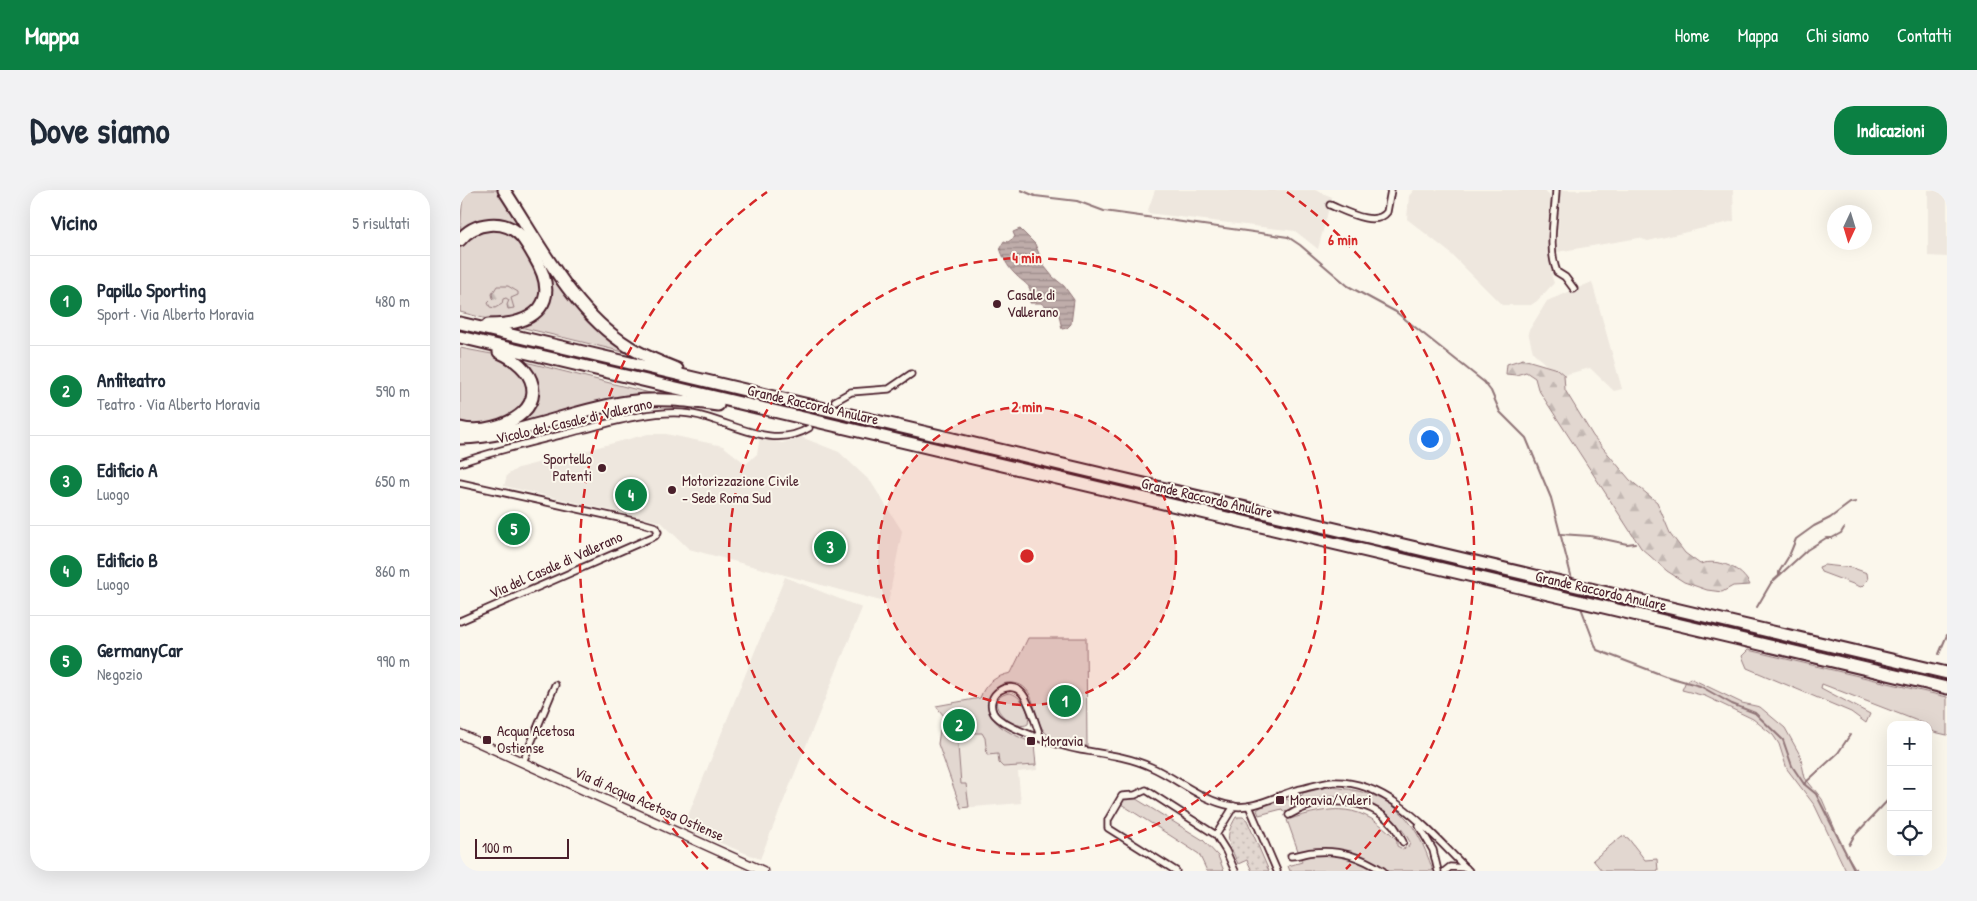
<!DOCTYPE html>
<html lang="it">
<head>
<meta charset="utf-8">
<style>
  body { margin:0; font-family:"Patrick Hand",sans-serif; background:#f2f2f3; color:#1f2937 }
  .controls { position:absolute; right:15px; bottom:15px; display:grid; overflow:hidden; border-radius:10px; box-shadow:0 5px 20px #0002 }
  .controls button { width:45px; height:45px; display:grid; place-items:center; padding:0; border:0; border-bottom:1px solid #e0e1e3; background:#fff; color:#1f2937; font:25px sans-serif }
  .compass { position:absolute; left:1367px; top:15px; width:45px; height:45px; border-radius:50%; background:#fff; box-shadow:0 5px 20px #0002; rotate:184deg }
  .scale { position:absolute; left:15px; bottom:12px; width:94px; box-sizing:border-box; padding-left:5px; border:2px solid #4a1f2b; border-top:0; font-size:14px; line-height:18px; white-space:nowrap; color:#4a1f2b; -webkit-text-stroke:4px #fbf7ec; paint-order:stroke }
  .you { position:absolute; left:969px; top:248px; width:18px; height:18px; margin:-12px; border:4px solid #fff; border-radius:50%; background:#1a73e8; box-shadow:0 0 0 8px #1a73e833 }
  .badge { display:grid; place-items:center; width:32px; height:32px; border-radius:50%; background:#0b8043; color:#fff; font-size:16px; font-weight:700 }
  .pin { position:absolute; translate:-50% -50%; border:2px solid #fff; box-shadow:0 1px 5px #0006 }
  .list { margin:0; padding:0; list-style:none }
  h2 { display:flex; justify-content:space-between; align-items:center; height:65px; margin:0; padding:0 20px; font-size:21px }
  h2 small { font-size:16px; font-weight:400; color:#747a83 }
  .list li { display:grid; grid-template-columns:32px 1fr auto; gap:15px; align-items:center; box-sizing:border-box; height:90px; padding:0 20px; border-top:1px solid #e0e1e3 }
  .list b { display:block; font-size:19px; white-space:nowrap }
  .list p { margin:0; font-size:16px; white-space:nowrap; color:#747a83 }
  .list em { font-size:16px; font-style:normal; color:#747a83 }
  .icon { flex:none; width:28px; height:28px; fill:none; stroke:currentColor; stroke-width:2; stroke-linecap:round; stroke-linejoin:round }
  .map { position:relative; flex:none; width:1487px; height:681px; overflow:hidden; border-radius:20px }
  header { display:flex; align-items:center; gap:30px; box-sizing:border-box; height:70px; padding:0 25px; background:#0b8043; color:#fff }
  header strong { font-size:24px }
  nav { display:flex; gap:28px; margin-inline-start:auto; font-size:18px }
  .intro { display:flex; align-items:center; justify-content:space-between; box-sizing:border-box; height:120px; padding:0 30px }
  h1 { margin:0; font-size:35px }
  .button { padding:12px 22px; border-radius:20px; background:#0b8043; color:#fff; font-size:18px; font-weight:700 }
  main { display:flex; gap:30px; padding:0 30px }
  aside { flex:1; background:#fff; border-radius:20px; box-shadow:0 5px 20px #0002 }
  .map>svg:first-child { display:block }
</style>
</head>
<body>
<header>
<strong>Mappa</strong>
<nav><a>Home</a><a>Mappa</a><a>Chi siamo</a><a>Contatti</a></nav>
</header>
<div class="intro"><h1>Dove siamo</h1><a class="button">Indicazioni</a></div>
<main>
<aside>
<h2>Vicino<small>5 risultati</small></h2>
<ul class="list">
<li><span class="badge">1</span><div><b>Papillo Sporting</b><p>Sport · Via Alberto Moravia</p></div><em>480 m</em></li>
<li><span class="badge">2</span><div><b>Anfiteatro</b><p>Teatro · Via Alberto Moravia</p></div><em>590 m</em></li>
<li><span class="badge">3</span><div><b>Edificio A</b><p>Luogo</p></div><em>650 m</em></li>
<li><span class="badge">4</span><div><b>Edificio B</b><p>Luogo</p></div><em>860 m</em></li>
<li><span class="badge">5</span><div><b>GermanyCar</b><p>Negozio</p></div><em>990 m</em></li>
</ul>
</aside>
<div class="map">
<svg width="1487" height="681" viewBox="0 0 1487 681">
  <defs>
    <pattern id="forest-firs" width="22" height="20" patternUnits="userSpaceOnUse" patternTransform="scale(1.25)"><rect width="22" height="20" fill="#e2d7d0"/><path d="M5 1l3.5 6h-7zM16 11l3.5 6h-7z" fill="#c3b8b3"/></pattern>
    <pattern id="park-dots" width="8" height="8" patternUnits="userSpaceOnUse" patternTransform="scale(1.25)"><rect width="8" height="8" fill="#e2d7d0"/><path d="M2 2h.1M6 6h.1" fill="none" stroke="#c3b8b3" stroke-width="1.8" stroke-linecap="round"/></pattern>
    <pattern id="water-rules" width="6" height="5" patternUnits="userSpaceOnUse" patternTransform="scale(1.25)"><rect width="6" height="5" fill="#bfadaa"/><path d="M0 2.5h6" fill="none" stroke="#9d8c8b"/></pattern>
  </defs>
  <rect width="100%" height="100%" fill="#fbf7ec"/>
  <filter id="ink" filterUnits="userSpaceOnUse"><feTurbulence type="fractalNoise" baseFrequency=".02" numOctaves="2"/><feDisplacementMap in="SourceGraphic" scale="10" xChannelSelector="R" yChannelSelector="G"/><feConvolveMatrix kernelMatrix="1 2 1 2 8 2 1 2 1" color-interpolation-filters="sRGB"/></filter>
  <g filter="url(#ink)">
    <!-- built -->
    <g fill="#eee7de">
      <path d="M695,0H855L872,7L858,59L835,41L687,23Z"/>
      <path d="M954,0H1085L1092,9L1088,52L1092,87L1094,93L1077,111L1071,115H1042L989,62L947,29L949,6Z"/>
      <path d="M1100,0H1273L1274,31L1188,51L1179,48L1097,62Z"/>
      <path d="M1468,0H1487V67L1468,66Z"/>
      <path d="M1132,92L1162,199L1154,201L1130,178L1104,185L1097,179L1087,176L1073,162L1068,142L1087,111Z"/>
      <path d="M188,244H206L263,256L286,274L297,264L300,247L322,253L341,247L379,262L411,292L442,341L428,413L229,359L201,332L44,296L47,285L58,278Z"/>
      <path d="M325,387L402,418L300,669L223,638Z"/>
      <path d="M518,523L574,554L577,580L558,582L561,613L501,618L478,554L479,545L488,529Z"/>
    </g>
    <!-- green -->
    <g fill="#e2d7d0" stroke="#967b7e">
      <path d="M3,0H40L112,109L176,165L60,137L73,130L88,106L52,36L0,45Z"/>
      <path d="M25,37L50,40L79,78L82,106L66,126L31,130L0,122V53Z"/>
      <path d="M0,158L37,165L62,179L69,207L53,229L0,237Z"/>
      <path d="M62,171L194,204L177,206L41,241L24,243L74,211Z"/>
      <path d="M1364,375L1393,378L1407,383L1408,390L1401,397L1361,382L1359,377Z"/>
      <path d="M568,448H626L627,556C614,554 594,553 584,541C572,527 577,495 553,493C547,492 542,494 538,497C533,500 530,507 529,513C527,537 557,545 574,554L576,575L543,577L539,573L538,564L527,565L525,548L522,543H497L501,594H506L509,617L501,618L478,554L480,540L487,530L476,516L520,508C525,493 536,486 551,483Z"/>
      <path d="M1288,460L1487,507V545L1474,542L1468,535L1362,494L1361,498L1410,524L1406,533L1391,522L1287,478L1282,466Z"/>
      <path d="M1230,488L1282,513L1300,517L1325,538L1340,565L1345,588L1362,609L1383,658L1397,681H1386L1355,616L1327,579L1319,554L1313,545L1293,529L1245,506L1222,500L1226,491Z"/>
      <path d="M549,503C561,504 571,523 568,534C555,543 517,510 549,503Z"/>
      <path d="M868,597C930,601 954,623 973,681H830L828,676L842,672L827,630C874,615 901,612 937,650V656L943,659L948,657L950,652C934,622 902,604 867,607C858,608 850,614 841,612L840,608L843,603Z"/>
      <path d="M673,607L743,650L758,666L764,681H747L739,664L661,614L665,608Z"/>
      <path d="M827,609L833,613L830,620L824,622L822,619L799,625L797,620L801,617Z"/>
      <path d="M1162,646L1168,648L1185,670L1197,669L1198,681H1142L1133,670Z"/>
    </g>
    <!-- forest -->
    <g fill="url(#forest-firs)" stroke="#967b7e">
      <path d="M37,96H48L58,102V105L51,108L54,118L48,119L47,115L49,110L46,108L43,109L42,114L35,118L30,117L28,113L33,108L32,104Z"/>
      <path d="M1063,169L1097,179L1104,185L1105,200L1133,246L1170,290L1197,312L1210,343L1225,363L1240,374C1259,368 1282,378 1290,395L1273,396L1262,402L1247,400L1224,392L1207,381L1181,358L1078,199L1075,188L1066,182L1056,185L1046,184L1047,174Z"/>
    </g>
    <!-- park -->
    <path fill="url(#park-dots)" stroke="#967b7e" d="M776,627H783L787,630L809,681H792L787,670L778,674C769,652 763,649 776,627Z"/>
    <!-- water -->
    <path fill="url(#water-rules)" stroke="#907477" d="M560,39L575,54L584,76L593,87L604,96L614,110L611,134L607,138L602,139L598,121L590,120L581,113H570C573,93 566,96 554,83C547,76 543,67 540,58L544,51L548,52L555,47L553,42Z"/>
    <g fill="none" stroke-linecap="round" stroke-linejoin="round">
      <!-- stream -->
      <g stroke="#907477" stroke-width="2">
        <path d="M561,0L575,6L617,11L644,21L828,47L840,55L888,96L936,122L1024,192L1031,201L1040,222L1066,248L1091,308L1112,389"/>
        <path d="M1100,344L1130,346L1167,354L1175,353"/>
        <path d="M1319,385V382L1329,366L1336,349L1354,336L1370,328L1390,313L1396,312"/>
        <path d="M1120,415L1137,460L1205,486L1240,496L1272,514L1295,523L1323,550L1332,576L1344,594L1356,604L1395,681"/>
        <path d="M1297,417L1311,393L1347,360L1366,348H1372L1381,343L1384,338"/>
        <path d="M1479,464L1487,445"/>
        <path d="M1468,568L1471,564"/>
        <path d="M1344,594L1378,563L1390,545"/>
        <path d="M1389,655L1394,646L1431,607"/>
      </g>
      <defs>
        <g id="minor">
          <path d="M1096,0C1095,26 1087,57 1097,82L1105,87L1114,99"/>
          <path d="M870,15C885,21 915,38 927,22L931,0"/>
          <path d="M375,211L391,202L429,199L451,184"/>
          <path d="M0,273C39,259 80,250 121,240C153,232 188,221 222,223C264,225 308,263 349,238"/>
          <path d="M0,293L182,333L196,337L198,342L195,346L0,431"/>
          <path d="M581,548C576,536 570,512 562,503C549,489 525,504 533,522C540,538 604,557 621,560C645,564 669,567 691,577C718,589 742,611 772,616C794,620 817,605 837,600C850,597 862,593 874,592C931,591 972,645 1009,681"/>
          <path d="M63,572L95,495"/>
          <path d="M834,601L840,618"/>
          <path d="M789,616L817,681"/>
          <path d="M829,625C860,606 908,606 933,635C937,640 940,647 943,652"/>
          <path d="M959,636L973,660L978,681"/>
          <path d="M756,645L774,616"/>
          <path d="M831,666C840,666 846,662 854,662C880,659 901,667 923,681"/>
          <path d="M716,681L648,638V630L662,606L675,605L686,600L756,645L766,661L775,681"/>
          <path d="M985,681L990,677L1006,678"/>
        </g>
        <path id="tertiary" d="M0,544L303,681"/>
        <g id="motorway">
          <path d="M44,0C79,53 113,122 168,156C183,166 200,172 217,179"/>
          <path d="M0,50C14,32 44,28 61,46C66,52 70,59 74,66C102,112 77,135 28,135"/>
          <path d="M0,133L1487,483"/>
          <path d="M0,147L1487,498"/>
          <path d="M0,238C11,241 23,240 34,237C85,224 85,182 39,162"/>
          <path d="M0,248C57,247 111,220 167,212C198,207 228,211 258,215"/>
        </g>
      </defs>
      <!-- minor casing -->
      <use href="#minor" stroke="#4a1f2b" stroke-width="9"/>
      <!-- tertiary casing -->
      <use href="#tertiary" stroke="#4a1f2b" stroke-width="11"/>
      <!-- motorway casing -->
      <use href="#motorway" stroke="#4a1f2b" stroke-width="15"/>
      <!-- minor -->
      <use href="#minor" stroke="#fbf7ec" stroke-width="5.5"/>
      <!-- tertiary -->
      <use href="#tertiary" stroke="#fbf7ec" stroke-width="8"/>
      <!-- motorway -->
      <use href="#motorway" stroke="#fbf7ec" stroke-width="11"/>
    </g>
  </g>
  <!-- distance rings -->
  <circle cx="567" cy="366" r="149" fill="#d62828" fill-opacity=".12"/>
  <g fill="none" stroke="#d62828" stroke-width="2.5" stroke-dasharray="9 6">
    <circle cx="567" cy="366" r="149"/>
    <circle cx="567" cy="366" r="298"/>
    <path d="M248 679A447 447 0 0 1 307 2M827 2A447 447 0 0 1 886 679"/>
  </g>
  <!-- markers -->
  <g fill="#4a1f2b" stroke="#fbf7ec" stroke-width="2">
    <circle cx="537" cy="114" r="5"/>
    <circle cx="142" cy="278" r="5"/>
    <circle cx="212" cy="300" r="5"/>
    <rect x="22" y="545" width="10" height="10" rx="2.5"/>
    <rect x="566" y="546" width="10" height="10" rx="2.5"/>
    <rect x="815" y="605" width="10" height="10" rx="2.5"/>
  </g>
  <g text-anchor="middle" stroke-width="4" stroke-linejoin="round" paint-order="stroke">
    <!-- poi labels -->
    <g font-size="15" fill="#4a1f2b" stroke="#fbf7ec" text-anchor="start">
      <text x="547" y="110">Casale di<tspan x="547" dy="17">Vallerano</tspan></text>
      <text x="132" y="274" text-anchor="end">Sportello<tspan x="132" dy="17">Patenti</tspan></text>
      <text x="222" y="296">Motorizzazione Civile<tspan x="222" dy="17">- Sede Roma Sud</tspan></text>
      <text x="37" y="546">Acqua Acetosa<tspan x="37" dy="17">Ostiense</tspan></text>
      <text x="581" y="556">Moravia</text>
      <text x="830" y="615">Moravia/Valeri</text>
    </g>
    <!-- street labels -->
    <g font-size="15" fill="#4a1f2b" stroke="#fbf7ec">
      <text transform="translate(353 215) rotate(13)" y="5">Grande Raccordo Anulare</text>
      <text transform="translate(114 231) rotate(-13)" y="5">Vicolo del Casale di Vallerano</text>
      <text transform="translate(747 308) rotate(13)" y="5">Grande Raccordo Anulare</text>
      <text transform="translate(96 375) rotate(-24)" y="5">Via del Casale di Vallerano</text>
      <text transform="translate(1141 401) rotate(13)" y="5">Grande Raccordo Anulare</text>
      <text transform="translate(189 614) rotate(24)" y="5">Via di Acqua Acetosa Ostiense</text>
    </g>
  </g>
  <circle cx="567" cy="366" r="8" fill="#d62828" stroke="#fbf7ec" stroke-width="2.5"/>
  <g font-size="15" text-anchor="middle" font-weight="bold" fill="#d62828" stroke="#fbf7ec" stroke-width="4" stroke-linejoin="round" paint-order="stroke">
    <text x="883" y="55">6 min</text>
    <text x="567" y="73">4 min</text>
    <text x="567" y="222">2 min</text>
  </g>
</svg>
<div class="controls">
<button>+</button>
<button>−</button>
<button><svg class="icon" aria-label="locate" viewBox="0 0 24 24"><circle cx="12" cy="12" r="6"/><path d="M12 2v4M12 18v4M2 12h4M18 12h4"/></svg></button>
</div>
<svg class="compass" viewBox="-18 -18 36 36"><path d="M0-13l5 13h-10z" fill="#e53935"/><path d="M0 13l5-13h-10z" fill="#747a83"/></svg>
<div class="scale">100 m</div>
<div class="you"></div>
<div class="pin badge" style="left:605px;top:511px">1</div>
<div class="pin badge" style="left:499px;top:535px">2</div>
<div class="pin badge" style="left:370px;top:357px">3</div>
<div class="pin badge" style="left:171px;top:305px">4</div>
<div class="pin badge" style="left:54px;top:339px">5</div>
</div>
</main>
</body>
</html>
